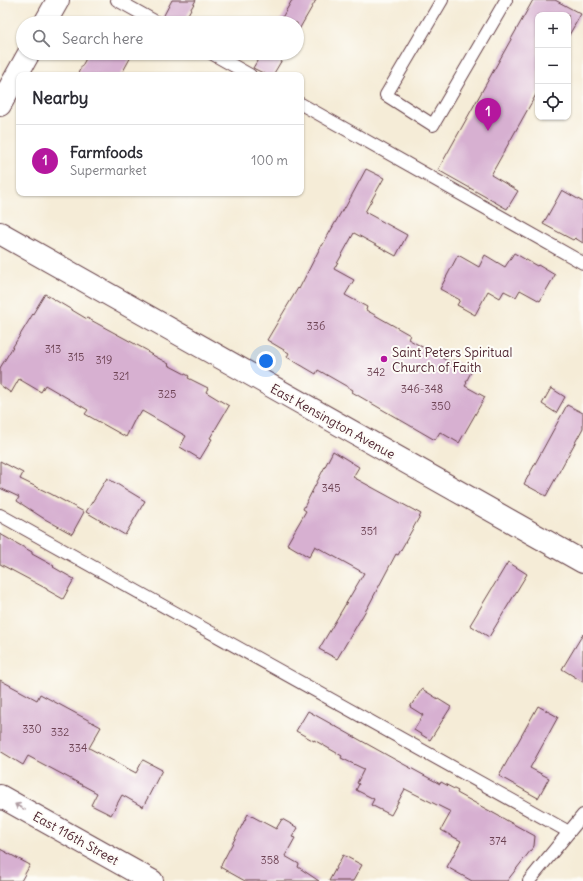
<!DOCTYPE html>
<html lang="en">
<head>
<meta charset="utf-8">
<style>
  body { margin:0; font-family:Delius,sans-serif; background:#f7f7f7; color:#2b2b33 }
  .controls { position:absolute; right:12px; top:12px; display:grid; overflow:hidden; border-radius:8px; box-shadow:0 1px 3px #0004 }
  .controls button { width:36px; height:36px; display:grid; place-items:center; padding:0; border:0; border-bottom:1px solid #e1e1e2; background:#fff; color:#2b2b33; font:20px sans-serif }
  .you { position:absolute; left:266px; top:361px; width:14px; height:14px; margin:-10px; border:3px solid #fff; border-radius:50%; background:#1a73e8; box-shadow:0 0 0 6px #1a73e833 }
  .badge { display:grid; place-items:center; width:26px; height:26px; border-radius:50%; background:#b5179e; color:#fff; font-size:13px; font-weight:700 }
  .pin { position:absolute; translate:-50% -33px; filter:drop-shadow(0 1px 2px #0008) }
  .pin::after { content:''; position:absolute; top:21px; width:14px; height:12px; background:inherit; clip-path:polygon(0 0,100% 0,50% 100%) }
  .list { margin:0; padding:0; list-style:none }
  h2 { display:flex; justify-content:space-between; align-items:center; height:52px; margin:0; padding:0 16px; font-size:17px }
  h2 small { font-size:13px; font-weight:400; color:#7c7c81 }
  .list li { display:grid; grid-template-columns:26px 1fr auto; gap:12px; align-items:center; box-sizing:border-box; height:72px; padding:0 16px; border-top:1px solid #e1e1e2 }
  .list b { display:block; font-size:15px; white-space:nowrap }
  .list p { margin:0; font-size:13px; white-space:nowrap; color:#7c7c81 }
  .list em { font-size:13px; font-style:normal; color:#7c7c81 }
  .icon { flex:none; width:22px; height:22px; fill:none; stroke:currentColor; stroke-width:2; stroke-linecap:round; stroke-linejoin:round }
  .map { position:relative; flex:none; width:583px; height:881px; overflow:hidden }
  .search { position:absolute; background:#fff; box-shadow:0 1px 3px #0004; left:16px; top:16px; width:288px; height:44px; display:flex; align-items:center; gap:10px; box-sizing:border-box; padding:0 14px; border-radius:22px; color:#7c7c81; font-size:15px }
  .panel { position:absolute; background:#fff; box-shadow:0 1px 3px #0004; left:16px; top:72px; width:288px; height:124px; border-radius:8px }
  .map>svg:first-child { display:block }
</style>
</head>
<body>
<div class="map">
<svg width="583" height="881" viewBox="0 0 583 881">
  <rect width="100%" height="100%" fill="#fdfcf7"/>
  <filter id="ink" filterUnits="userSpaceOnUse"><feTurbulence type="fractalNoise" baseFrequency=".025" numOctaves="2"/><feDisplacementMap in="SourceGraphic" scale="8" xChannelSelector="R" yChannelSelector="G"/><feConvolveMatrix kernelMatrix="1 2 1 2 8 2 1 2 1" color-interpolation-filters="sRGB"/></filter>
  <filter id="wash" filterUnits="userSpaceOnUse"><feTurbulence type="fractalNoise" baseFrequency=".012" numOctaves="4" result="noise"/><feDisplacementMap in="SourceGraphic" scale="16" xChannelSelector="R" yChannelSelector="G"/><feGaussianBlur stdDeviation="0.9" result="paint"/><feColorMatrix in="noise" values="0 0 0 0 0 0 0 0 0 0 0 0 0 0 0 0 0 1.4 0 .05"/><feComposite in="paint" operator="in"/></filter>
  <g filter="url(#wash)">
    <rect width="100%" height="100%" fill="#f5ecd7"/>
    <g id="blocks">
      <!-- building -->
      <g fill="#d7b0d1">
        <path d="M172,0H196L183,23H174L163,17Z"/>
        <path d="M292,0H316L297,33V23H279Z"/>
        <path d="M533,0H555L581,14L568,37V15H538V91L491,175L518,191L507,209L438,170Z"/>
        <path d="M89,53H133L121,75H77Z"/>
        <path d="M262,53H286L273,75H267L253,68Z"/>
        <path d="M366,169L384,178L365,212L407,235L396,256L354,233L334,269L354,280L345,295L367,307L366,310L410,335L408,339L451,363L453,360L472,370L466,382L467,383L465,386L485,397L459,443L440,432L435,440L371,403L352,392L353,390L318,370L316,374L287,357L289,353L267,340L298,288L299,289L321,246H322L344,207L345,208Z"/>
        <path d="M562,190L583,202V243L575,238L573,240L543,224Z"/>
        <path d="M514,253L537,266L538,265L555,275L540,301L520,290L516,297L504,291L500,298L488,291L475,315L457,305L460,300L440,289L458,255L479,267L485,255L505,267Z"/>
        <path d="M45,294L87,319V318L148,351L147,352L169,364L168,365L189,376L188,378L208,388L206,392L229,406L210,438L212,439L200,459L180,447L186,436L142,411L139,416L137,415L126,437L85,414L88,410L45,385L41,392L19,379L11,393L0,385V368Z"/>
        <path d="M551,388L565,397L556,413L542,404Z"/>
        <path d="M567,405L583,413V428L546,496L524,484Z"/>
        <path d="M333,451L359,467L353,477L421,514L398,555L396,554L369,605L337,659L319,649L364,573L315,546L309,557L287,544L306,511L303,509Z"/>
        <path d="M0,461L23,473L20,479L51,494L84,512L72,534L43,518L17,501L19,497L0,488Z"/>
        <path d="M107,478L145,501L125,535L86,512Z"/>
        <path d="M0,534L32,552V554L54,566L53,567L74,579L63,599L47,590V589L0,564Z"/>
        <path d="M508,562L527,574L489,637L470,625Z"/>
        <path d="M583,634V682L562,669Z"/>
        <path d="M0,680L37,700L40,694L101,727L89,748L136,773L143,760L162,770L143,807L122,795L111,815L91,805L97,793L28,756L23,765L0,751Z"/>
        <path d="M422,689L451,707L430,740L414,730L423,715L410,707Z"/>
        <path d="M538,706L558,717L530,768L549,778L538,798L499,776Z"/>
        <path d="M308,711L394,759L440,784L441,782L458,791L457,793L535,836L534,846L507,881H472L447,867L461,841L441,830L451,812L405,789L391,815L371,805L374,799L356,790L359,784L357,783L364,769L341,758L342,756L314,740V741L296,731Z"/>
        <path d="M248,814L276,829L282,819L298,828L292,837L295,838L285,856L299,864L298,867L319,881H245L220,867Z"/>
        <path d="M0,849L30,865L21,881H0Z"/>
        <path d="M343,855L362,865L353,881H329Z"/>
      </g>
    </g>
  </g>
  <g filter="url(#ink)">
    <use href="#blocks" fill-opacity="0" stroke="#643e45" stroke-width="1"/>
    <g fill="none" stroke-linecap="round" stroke-linejoin="round">
      <defs>
        <g id="service">
          <path d="M117,0L158,23"/>
          <path d="M442,0L386,95L433,125L506,0"/>
          <path d="M211,53L250,75"/>
          <path d="M301,104L583,263"/>
          <path d="M0,515L569,832"/>
          <path d="M529,881L583,815"/>
        </g>
        <g id="minor">
          <path d="M45,23L58,0"/>
          <path d="M0,105L29,53"/>
          <path d="M0,233L583,562"/>
          <path d="M0,796L152,881"/>
        </g>
      </defs>
      <!-- service casing -->
      <use href="#service" stroke="#643e45" stroke-width="14"/>
      <!-- minor casing -->
      <use href="#minor" stroke="#643e45" stroke-width="24"/>
      <!-- service -->
      <use href="#service" stroke="#fff" stroke-width="12"/>
      <!-- minor -->
      <use href="#minor" stroke="#fff" stroke-width="22"/>
    </g>
    <!-- one-way arrows -->
    <defs><path id="oneway-shaft" d="M-6 0H5M1.5-3L5.5 0L1.5 3" fill="none" stroke-width="1.6" stroke-linecap="round" stroke-linejoin="round"/></defs>
    <use stroke="#ae9aa0" href="#oneway-shaft" transform="translate(20 807) rotate(-151)"/>
  </g>
  <!-- markers -->
  <circle fill="#b5179e" stroke="#fdfcf7" stroke-width="1.5" cx="384" cy="359" r="4"/>
  <g text-anchor="middle" stroke-width="4" stroke-linejoin="round" paint-order="stroke">
    <!-- number labels -->
    <g font-size="11" fill="#6d4354">
      <text x="316" y="330">336</text>
      <text x="53" y="353">313</text>
      <text x="76" y="361">315</text>
      <text x="104" y="364">319</text>
      <text x="376" y="376">342</text>
      <text x="121" y="380">321</text>
      <text x="422" y="393">346-348</text>
      <text x="167" y="398">325</text>
      <text x="441" y="410">350</text>
      <text x="331" y="492">345</text>
      <text x="369" y="535">351</text>
      <text x="32" y="733">330</text>
      <text x="60" y="736">332</text>
      <text x="78" y="752">334</text>
      <text x="498" y="845">374</text>
      <text x="270" y="864">358</text>
    </g>
    <!-- poi labels -->
    <g font-size="13" fill="#4a1f2b" stroke="#fdfcf7" text-anchor="start">
      <text x="392" y="357">Saint Peters Spiritual<tspan x="392" dy="15">Church of Faith</tspan></text>
    </g>
    <!-- street labels -->
    <g font-size="13" fill="#4a1f2b" stroke="#fdfcf7">
      <text transform="translate(333 421) rotate(29)" y="5">East Kensington Avenue</text>
      <text transform="translate(76 838) rotate(29)" y="5">East 116th Street</text>
    </g>
  </g>
</svg>
<div class="controls">
<button>+</button>
<button>−</button>
<button><svg class="icon" aria-label="locate" viewBox="0 0 24 24"><circle cx="12" cy="12" r="6"/><path d="M12 2v4M12 18v4M2 12h4M18 12h4"/></svg></button>
</div>
<div class="you"></div>
<div class="pin badge" style="left:488px;top:131px">1</div>
<div class="search"><svg class="icon" aria-label="search" viewBox="0 0 24 24"><circle cx="10" cy="10" r="6"/><path d="M15 15l6 6"/></svg>Search here</div>
<section class="panel">
<h2>Nearby<small></small></h2>
<ul class="list">
<li><span class="badge">1</span><div><b>Farmfoods</b><p>Supermarket</p></div><em>100 m</em></li>
</ul>
</section>
</div>
</body>
</html>
